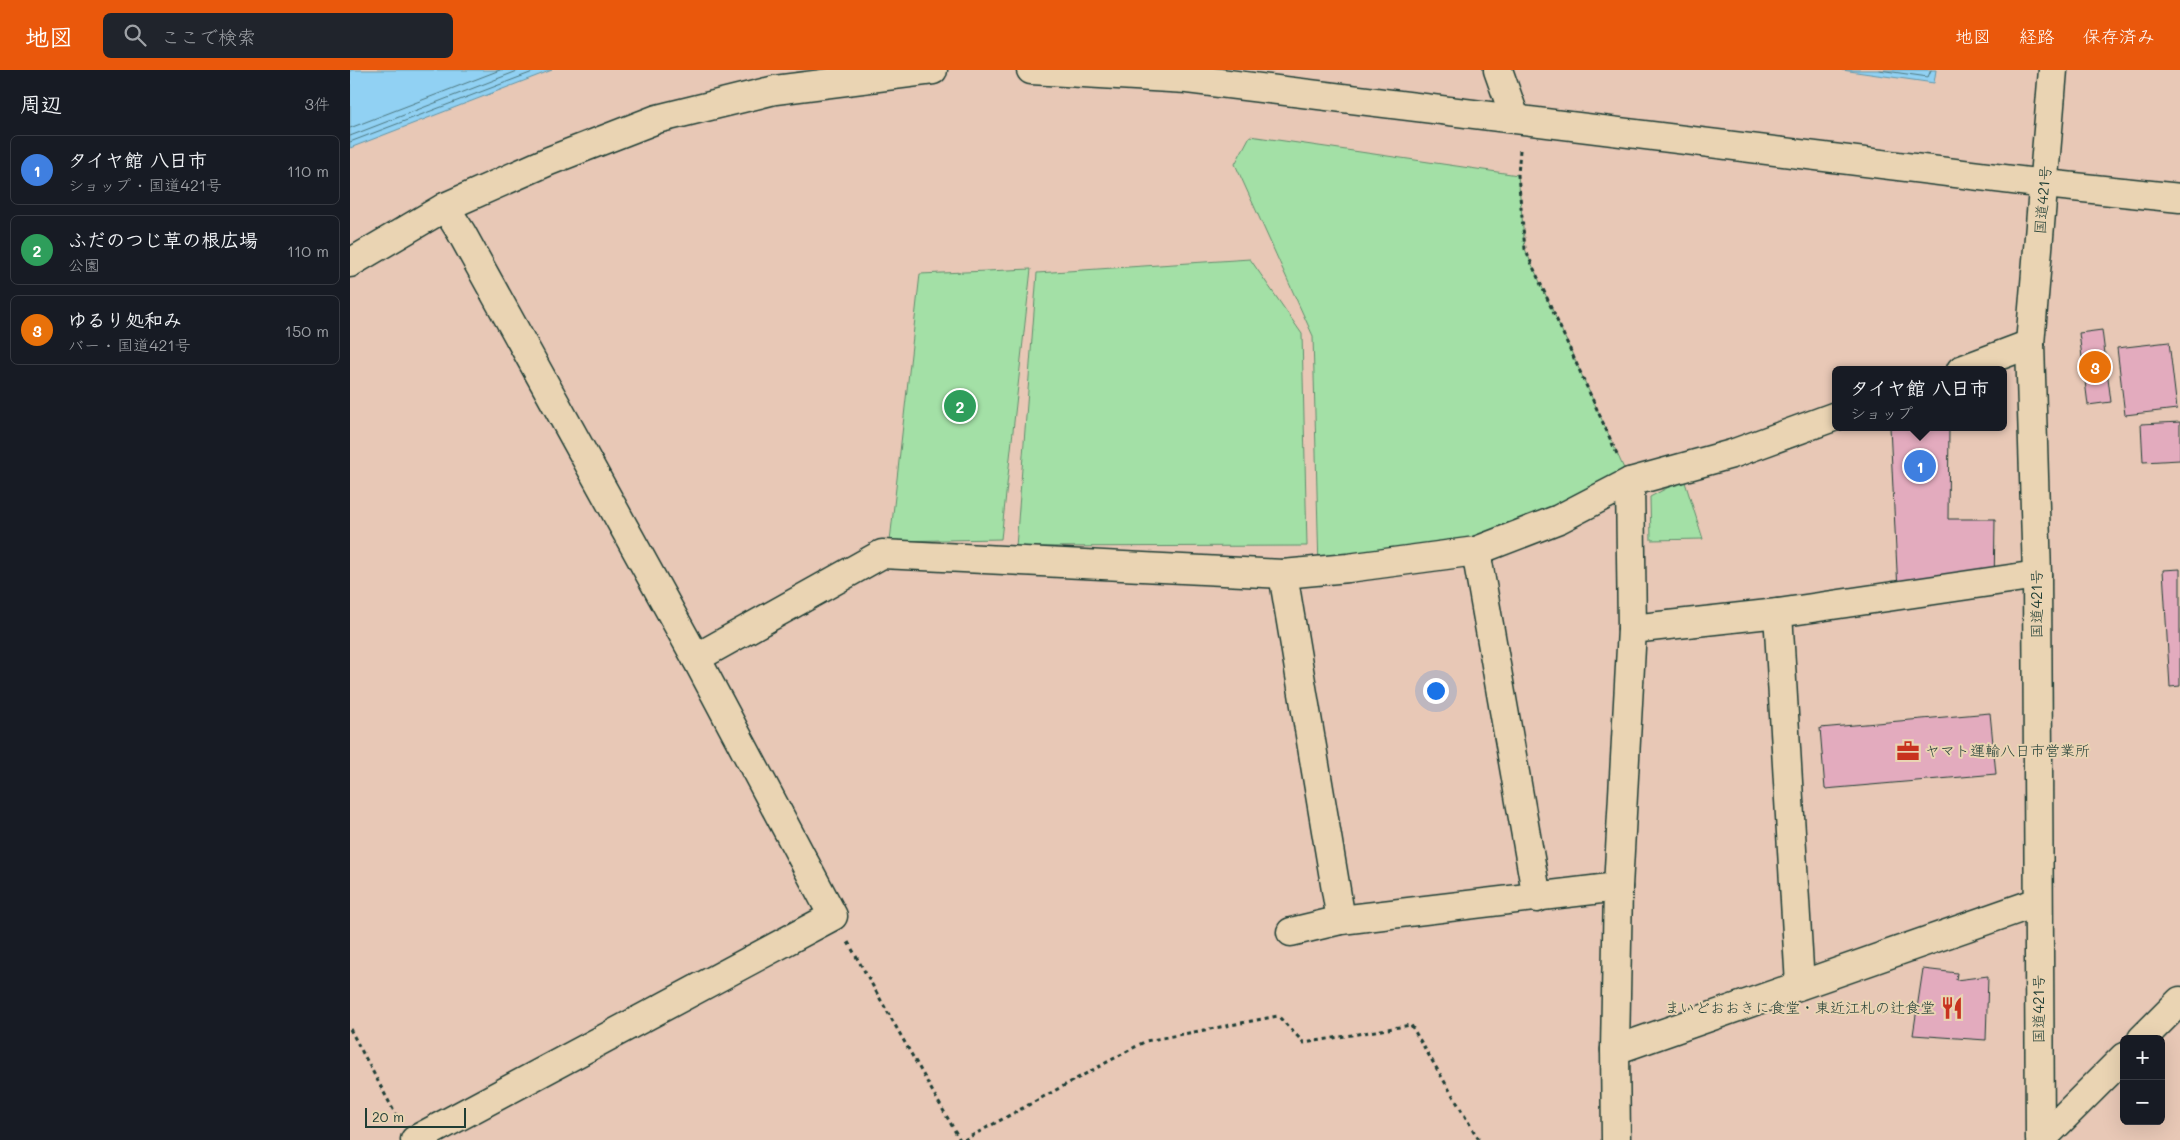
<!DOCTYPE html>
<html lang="ja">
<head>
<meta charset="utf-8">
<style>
  body { margin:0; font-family:Mali,"Klee One",sans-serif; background:#20242c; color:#f1f3f6 }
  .controls { position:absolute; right:15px; bottom:15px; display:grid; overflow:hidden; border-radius:8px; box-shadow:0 5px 20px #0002 }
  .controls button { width:45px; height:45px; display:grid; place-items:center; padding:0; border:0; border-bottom:1px solid #363941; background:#171b24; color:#f1f3f6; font:25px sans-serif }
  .scale { position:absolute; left:15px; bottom:12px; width:101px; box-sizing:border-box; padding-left:5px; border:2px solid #1f3d34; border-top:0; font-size:14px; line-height:18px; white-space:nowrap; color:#1f3d34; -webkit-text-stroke:4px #ead4b3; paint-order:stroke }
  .you { position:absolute; left:1085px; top:620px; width:18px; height:18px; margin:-12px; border:4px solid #fff; border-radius:50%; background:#1a73e8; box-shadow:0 0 0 8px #1a73e833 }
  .badge { display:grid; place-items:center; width:32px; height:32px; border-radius:50%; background:#ea580c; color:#fff; font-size:16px; font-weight:700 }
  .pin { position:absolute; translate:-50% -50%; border:2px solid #fff; box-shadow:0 1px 5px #0006 }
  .popup { position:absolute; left:1482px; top:296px; width:175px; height:65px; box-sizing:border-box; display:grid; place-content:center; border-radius:8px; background:#171b24; filter:drop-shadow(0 1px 4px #0005); font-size:16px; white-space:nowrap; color:#9ea1a6 }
  .popup b { font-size:19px; color:#f1f3f6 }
  .popup::after { content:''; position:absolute; left:50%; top:100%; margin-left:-10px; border:10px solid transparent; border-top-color:#171b24 }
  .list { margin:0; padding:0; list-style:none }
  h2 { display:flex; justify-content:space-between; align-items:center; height:65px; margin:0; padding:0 20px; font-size:21px }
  h2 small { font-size:16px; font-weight:400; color:#9ea1a6 }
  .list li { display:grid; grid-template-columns:32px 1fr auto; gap:15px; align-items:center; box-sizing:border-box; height:70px; margin:0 10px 10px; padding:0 10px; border:1px solid #363941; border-radius:8px }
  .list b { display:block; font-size:19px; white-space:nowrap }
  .list p { margin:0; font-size:16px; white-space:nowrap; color:#9ea1a6 }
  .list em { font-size:16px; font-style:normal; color:#9ea1a6 }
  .icon { flex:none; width:28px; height:28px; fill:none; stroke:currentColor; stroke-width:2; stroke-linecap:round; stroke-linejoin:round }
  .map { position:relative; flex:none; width:1830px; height:1070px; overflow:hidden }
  header { display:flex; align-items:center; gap:30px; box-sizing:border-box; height:70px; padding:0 25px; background:#ea580c; color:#fff }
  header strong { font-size:24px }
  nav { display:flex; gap:28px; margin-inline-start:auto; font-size:18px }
  .search { width:350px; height:45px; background:#20242c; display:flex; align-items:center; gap:12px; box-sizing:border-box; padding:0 18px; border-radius:8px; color:#9ea1a6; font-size:19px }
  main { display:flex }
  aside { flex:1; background:#171b24 }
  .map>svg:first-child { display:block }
</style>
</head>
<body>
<header>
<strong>地図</strong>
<div class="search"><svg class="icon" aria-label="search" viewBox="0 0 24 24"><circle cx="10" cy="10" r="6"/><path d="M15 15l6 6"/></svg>ここで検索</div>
<nav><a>地図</a><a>経路</a><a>保存済み</a></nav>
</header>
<main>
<aside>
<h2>周辺<small>3件</small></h2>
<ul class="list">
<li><span class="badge" style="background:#3f7fe0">1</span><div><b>タイヤ館 八日市</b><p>ショップ · 国道421号</p></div><em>110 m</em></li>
<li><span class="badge" style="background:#2e9e5b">2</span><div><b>ふだのつじ草の根広場</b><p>公園</p></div><em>110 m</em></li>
<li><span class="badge" style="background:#e8710a">3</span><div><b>ゆるり処和み</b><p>バー · 国道421号</p></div><em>150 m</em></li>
</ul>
</aside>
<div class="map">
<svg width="1830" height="1070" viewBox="0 0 1830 1070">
  <rect width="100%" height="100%" fill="#e8c8b6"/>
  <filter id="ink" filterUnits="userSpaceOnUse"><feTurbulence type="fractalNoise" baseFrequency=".02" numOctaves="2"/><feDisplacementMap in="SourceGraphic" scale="10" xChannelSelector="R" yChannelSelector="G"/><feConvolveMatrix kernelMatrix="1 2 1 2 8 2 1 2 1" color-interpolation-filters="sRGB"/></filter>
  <g filter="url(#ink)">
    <!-- green -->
    <g fill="#a3e0a6" stroke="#618e6d">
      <path d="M900,66L1168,105L1175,179L1280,412L1126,481L969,499L963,266L885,94Z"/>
      <path d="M900,189L952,264L957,476L666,477L687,203Z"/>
      <path d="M681,199L651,469L540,471L570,204Z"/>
      <path d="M1334,409L1353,469L1301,470L1300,427Z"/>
    </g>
    <!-- water -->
    <g fill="#91d1f3" stroke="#6396a7">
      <path d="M0,0H202L0,78Z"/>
      <path d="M1492,0H1586L1584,13Z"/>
    </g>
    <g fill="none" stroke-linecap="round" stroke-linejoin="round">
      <!-- shore -->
      <g stroke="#4d7880" stroke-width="1">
        <path d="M1529,0L1578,7L1581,0"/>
        <path d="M0,58L150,0"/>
        <path d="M0,66L170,0"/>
        <path d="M0,72L188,0"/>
      </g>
    </g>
    <!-- building -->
    <g fill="#e3abbe" stroke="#1f3d34">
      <path d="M1752,260L1761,332L1738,335L1729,263Z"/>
      <path d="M1819,272L1827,339L1775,345L1767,278Z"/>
      <path d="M1830,352V390L1793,392L1791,354Z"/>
      <path d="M1540,357H1599L1598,449H1645L1644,521H1548Z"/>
      <path d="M1830,499V616L1820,617L1813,500Z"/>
      <path d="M1640,643L1646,704L1475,719L1470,658Z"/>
      <path d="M1573,899L1607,903L1606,910L1638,906L1636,970L1563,965Z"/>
    </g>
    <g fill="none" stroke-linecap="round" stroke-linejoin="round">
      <defs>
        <g id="street">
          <path d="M1148,0L1165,48"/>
          <path d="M1611,300L1680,274"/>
          <path d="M1126,481L1187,828"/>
          <path d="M933,504L991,850"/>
          <path d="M1282,559L1428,543"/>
          <path d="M346,588L532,484L933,504L998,498L1126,481L1209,449L1280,412L1382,384L1486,346"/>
          <path d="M941,862L991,850L1268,817"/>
          <path d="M1450,915L1428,543L1687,505"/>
          <path d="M1792,969L1830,931"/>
          <path d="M1265,980L1688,832"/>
          <path d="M65,1070L483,846L346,588L111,162L95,137"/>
          <path d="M1266,1070L1265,980L1268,817L1282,559L1280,412"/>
          <path d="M1691,1070L1774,987"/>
        </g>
        <g id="secondary">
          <path d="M681,0L837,9L1695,114L1830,128"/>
          <path d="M0,193L95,137L199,91L307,49L425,20L583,0"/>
        </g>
        <path id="highway" d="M1690,1070L1687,505L1680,274L1703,0"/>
      </defs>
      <!-- street casing -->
      <use href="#street" stroke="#1f3d34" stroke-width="31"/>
      <!-- secondary casing -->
      <use href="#secondary" stroke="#1f3d34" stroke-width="31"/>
      <!-- highway casing -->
      <use href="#highway" stroke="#1f3d34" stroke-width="31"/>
      <!-- path -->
      <g stroke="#1f3d34" stroke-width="3" stroke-dasharray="4 4" stroke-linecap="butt">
        <path d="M1170,80L1168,105L1175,179L1267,384"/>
        <path d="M498,872L610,1070"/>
        <path d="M0,959L46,1045"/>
        <path d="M614,1070L796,971L928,946L954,973L1061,955L1129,1070"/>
      </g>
      <!-- street -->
      <use href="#street" stroke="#ead4b3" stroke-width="28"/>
      <!-- secondary -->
      <use href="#secondary" stroke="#ead4b3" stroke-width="28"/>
      <!-- highway -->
      <use href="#highway" stroke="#ead4b3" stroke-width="28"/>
    </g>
  </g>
  <!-- icons -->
  <defs>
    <symbol id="office-bare" viewBox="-9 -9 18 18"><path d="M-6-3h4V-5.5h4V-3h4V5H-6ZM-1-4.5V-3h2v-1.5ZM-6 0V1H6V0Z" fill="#c8321e" stroke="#ead4b3" stroke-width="2.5" paint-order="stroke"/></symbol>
    <symbol id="restaurant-bare" viewBox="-9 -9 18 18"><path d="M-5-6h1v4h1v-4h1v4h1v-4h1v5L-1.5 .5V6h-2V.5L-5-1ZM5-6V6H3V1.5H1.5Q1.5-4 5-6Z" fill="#c8321e" stroke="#ead4b3" stroke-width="2.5" paint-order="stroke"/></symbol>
  </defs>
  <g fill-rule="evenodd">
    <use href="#office-bare" x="1542" y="665" width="32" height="32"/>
    <use href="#restaurant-bare" x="1586" y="922" width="32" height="32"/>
  </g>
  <g text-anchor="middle" stroke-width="4" stroke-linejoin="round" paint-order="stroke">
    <!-- street labels -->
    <g font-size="15" fill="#1f3d34" stroke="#ead4b3">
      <text transform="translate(1693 130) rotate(-85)" y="5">国道421号</text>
      <text transform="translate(1687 534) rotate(-90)" y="5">国道421号</text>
      <text transform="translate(1689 939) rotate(-90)" y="5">国道421号</text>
    </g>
    <!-- poi labels -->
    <g font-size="15" fill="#1f3d34" stroke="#ead4b3" text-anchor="start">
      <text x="1575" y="686">ヤマト運輸八日市営業所</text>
      <text x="1585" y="943" text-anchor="end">まいどおおきに食堂・東近江札の辻食堂</text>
    </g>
  </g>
</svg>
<div class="controls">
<button>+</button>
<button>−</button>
</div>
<div class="scale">20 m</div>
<div class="you"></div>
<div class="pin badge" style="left:1570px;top:396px;background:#3f7fe0">1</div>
<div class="popup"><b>タイヤ館 八日市</b>ショップ</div>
<div class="pin badge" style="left:610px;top:336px;background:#2e9e5b">2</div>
<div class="pin badge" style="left:1745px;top:297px;background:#e8710a">3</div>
</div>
</main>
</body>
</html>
